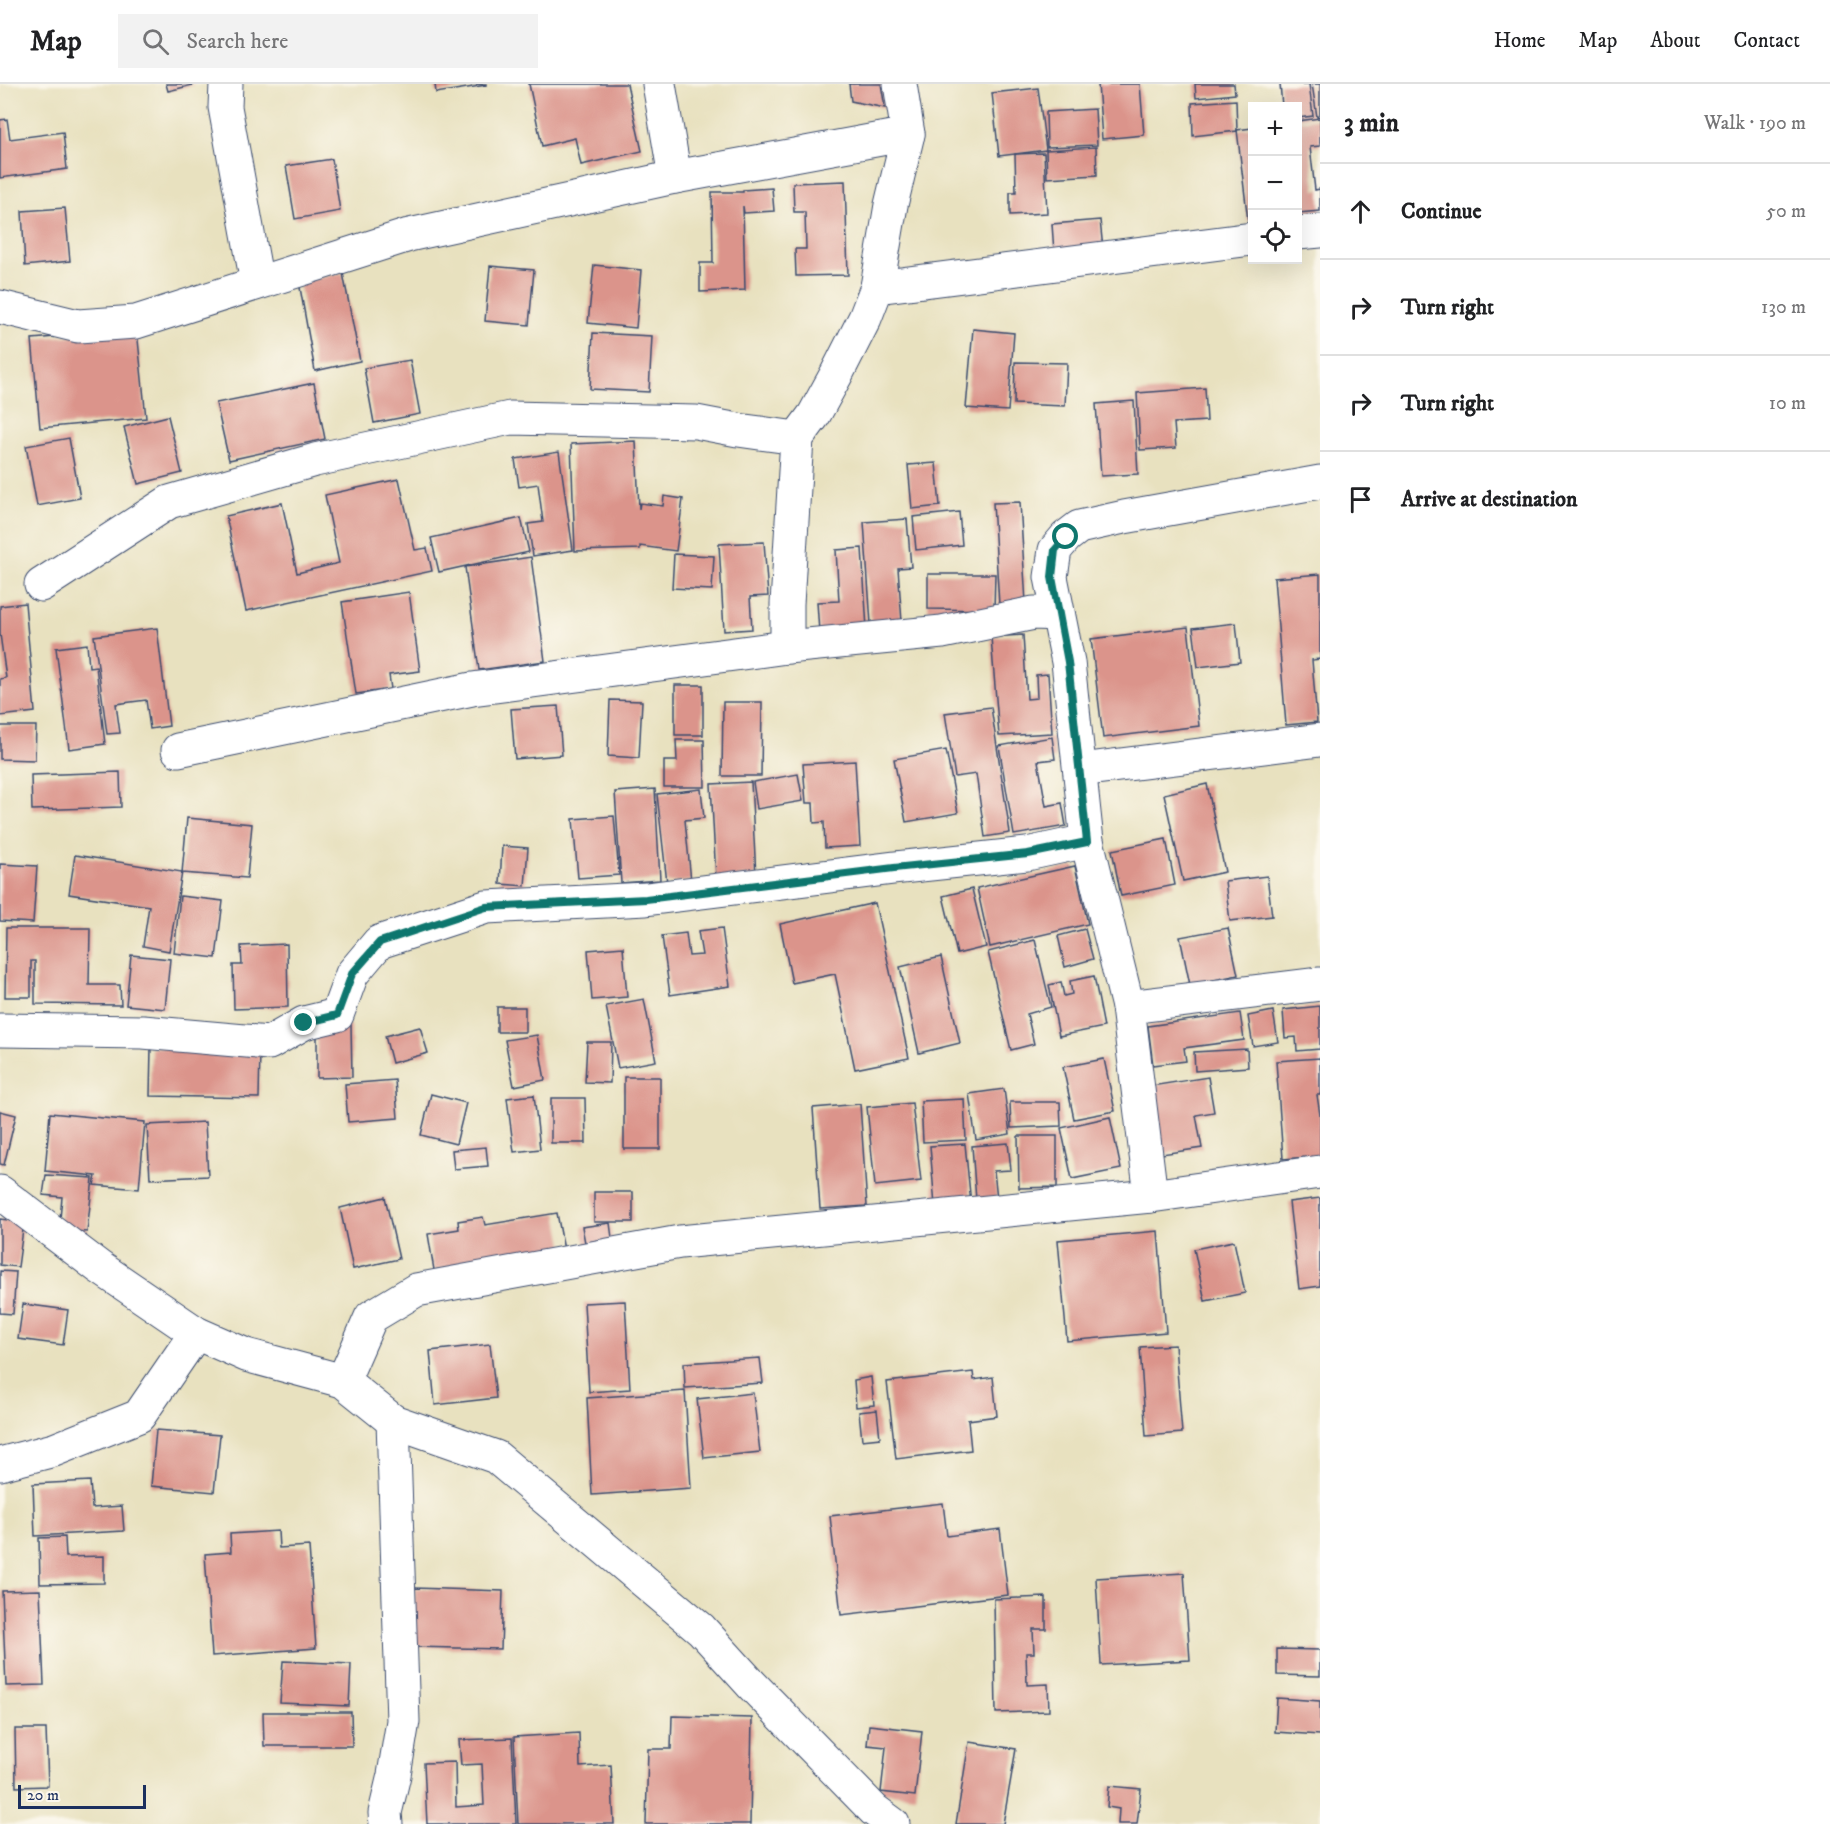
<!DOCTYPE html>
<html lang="en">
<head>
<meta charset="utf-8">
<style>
  body { margin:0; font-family:"IM FELL DW Pica",serif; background:#f2f2f2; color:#202124 }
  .controls { position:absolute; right:18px; top:18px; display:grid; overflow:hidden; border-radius:0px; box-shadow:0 6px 24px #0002 }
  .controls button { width:54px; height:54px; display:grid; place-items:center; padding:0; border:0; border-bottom:2px solid #e0e0e0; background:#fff; color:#202124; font:30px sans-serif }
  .scale { position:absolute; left:18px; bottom:15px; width:128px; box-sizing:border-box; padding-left:6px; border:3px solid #1b2f5e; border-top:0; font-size:16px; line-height:21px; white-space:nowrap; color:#1b2f5e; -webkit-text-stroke:4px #fbf7ec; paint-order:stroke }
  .stop { position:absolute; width:18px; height:18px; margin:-14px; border:4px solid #0f766e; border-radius:50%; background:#fff }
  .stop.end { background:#0f766e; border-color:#fff; box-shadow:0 2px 6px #0008 }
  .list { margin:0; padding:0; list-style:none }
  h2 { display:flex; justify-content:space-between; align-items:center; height:78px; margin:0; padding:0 24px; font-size:26px }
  h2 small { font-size:20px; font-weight:400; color:#757577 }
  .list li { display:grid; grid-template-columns:39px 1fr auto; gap:18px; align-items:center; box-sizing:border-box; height:96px; padding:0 24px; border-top:2px solid #e0e0e0 }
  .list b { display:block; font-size:22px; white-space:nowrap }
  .list em { font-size:20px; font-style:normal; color:#757577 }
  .icon { flex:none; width:33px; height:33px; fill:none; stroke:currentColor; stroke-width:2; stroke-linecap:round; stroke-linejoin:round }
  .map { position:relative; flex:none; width:1320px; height:1740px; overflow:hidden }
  header { display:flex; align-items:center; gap:36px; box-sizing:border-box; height:84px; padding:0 30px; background:#fff; border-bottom:2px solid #e0e0e0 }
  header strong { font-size:28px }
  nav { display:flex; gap:33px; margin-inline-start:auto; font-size:21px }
  .search { width:420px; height:54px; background:#f2f2f2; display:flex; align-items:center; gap:15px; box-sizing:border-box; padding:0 21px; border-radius:0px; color:#757577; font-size:22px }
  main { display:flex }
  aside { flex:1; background:#fff }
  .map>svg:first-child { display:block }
</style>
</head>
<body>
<header>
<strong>Map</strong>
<div class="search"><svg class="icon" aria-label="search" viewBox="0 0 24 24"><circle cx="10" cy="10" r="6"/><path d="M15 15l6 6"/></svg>Search here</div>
<nav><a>Home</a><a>Map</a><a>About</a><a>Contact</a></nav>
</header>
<main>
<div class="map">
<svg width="1320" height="1740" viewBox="0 0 1320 1740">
  <rect width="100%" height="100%" fill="#fbf7ec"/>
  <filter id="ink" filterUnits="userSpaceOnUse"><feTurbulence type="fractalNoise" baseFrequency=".0167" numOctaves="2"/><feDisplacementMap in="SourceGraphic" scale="12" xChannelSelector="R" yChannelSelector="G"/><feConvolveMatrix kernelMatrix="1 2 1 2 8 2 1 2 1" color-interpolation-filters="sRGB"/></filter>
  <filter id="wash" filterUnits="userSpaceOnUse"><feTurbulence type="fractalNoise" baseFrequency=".008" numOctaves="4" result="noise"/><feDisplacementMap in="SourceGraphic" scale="24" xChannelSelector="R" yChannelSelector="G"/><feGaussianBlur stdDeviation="1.35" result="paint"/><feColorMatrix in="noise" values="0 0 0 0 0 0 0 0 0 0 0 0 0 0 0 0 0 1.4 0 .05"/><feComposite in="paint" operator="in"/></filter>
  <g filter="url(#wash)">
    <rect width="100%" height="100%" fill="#e8e1bf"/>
    <g id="blocks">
      <!-- building -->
      <g fill="#db948b">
        <path d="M166,0H193V1L168,7Z"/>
        <path d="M435,0H486V1L436,9Z"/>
        <path d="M529,0H627L642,67L581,81L575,54L542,62Z"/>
        <path d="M849,0H881L885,24L851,17Z"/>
        <path d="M1098,0H1140L1144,51L1102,55Z"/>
        <path d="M1195,0H1234L1235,10L1196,14Z"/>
        <path d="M1280,0H1309L1313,32L1298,34V22H1282Z"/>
        <path d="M1312,0H1320V32L1317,33Z"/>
        <path d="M1038,4L1046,66L999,72L992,9Z"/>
        <path d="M1236,16L1237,47L1193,52L1192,19Z"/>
        <path d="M1095,25L1097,61L1047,63L1046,28Z"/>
        <path d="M1320,34V62L1310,63L1315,106L1320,105V127L1298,129V37Z"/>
        <path d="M7,35L10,55L63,48L67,85L0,94V36Z"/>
        <path d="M1252,44V136L1248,137L1237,46Z"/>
        <path d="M1096,63L1097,91L1047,94L1046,66Z"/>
        <path d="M1044,69L1047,129L1010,131V108H1016L1015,70Z"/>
        <path d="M332,75L340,127L295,135L286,82Z"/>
        <path d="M845,97L848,191L796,192L795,165H806L805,128H794L793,99Z"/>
        <path d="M772,104L774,127L744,129L743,122L745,206L700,208V179H713L712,108H743V106Z"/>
        <path d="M65,124L70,177L25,182L22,127Z"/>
        <path d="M1100,136L1103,165L1054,168L1052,140Z"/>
        <path d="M594,181L641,186L636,244L588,239Z"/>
        <path d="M490,182L534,186L529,241L485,237Z"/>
        <path d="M343,189L360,277L315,287L299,198Z"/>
        <path d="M973,245L1014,249L1008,327L966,324Z"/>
        <path d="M137,246L146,334L40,344L32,255Z"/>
        <path d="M593,249L652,252L649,308L590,305Z"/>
        <path d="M410,276L420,330L374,339L364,284Z"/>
        <path d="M1015,278L1067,279L1065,322L1014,320Z"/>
        <path d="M314,299L325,355L229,376L216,319Z"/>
        <path d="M1205,304L1207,337L1174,339L1176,364L1140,366L1137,309Z"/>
        <path d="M1134,317L1138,390L1101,392L1096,320Z"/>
        <path d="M168,332L182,389L138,400L124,343Z"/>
        <path d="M69,354L80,414L37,422L26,362Z"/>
        <path d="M636,357L639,425L640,419L663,422L664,412L683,415L676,467L640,462V465L575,467L571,360Z"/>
        <path d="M559,368L573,466L533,472L528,440L543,438L538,400L519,403L515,375Z"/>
        <path d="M936,379L940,422L912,425L908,381Z"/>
        <path d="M399,395L415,466L427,464L432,487L246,527L226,432L282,419L297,489L339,479L325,411Z"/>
        <path d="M1020,418L1026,519L999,521L993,419Z"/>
        <path d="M959,428L962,461L916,466L913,433Z"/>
        <path d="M521,434L529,468L439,488L431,454Z"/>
        <path d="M907,435L911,483L898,484L902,538L871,540L864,438Z"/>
        <path d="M764,458L768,512L750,513L752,545L724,547L719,460Z"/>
        <path d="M862,464L867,545L819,548L817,518L839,517L836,466Z"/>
        <path d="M674,470L714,472L712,506L672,504Z"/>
        <path d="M531,473L545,577L479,586L465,483Z"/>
        <path d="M928,490H995L994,526L928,525Z"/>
        <path d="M1320,490V575L1312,576L1317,638L1286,641L1274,494Z"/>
        <path d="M409,508L420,587L389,591L391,605L356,610L342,518Z"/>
        <path d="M25,519L35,628L0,632V595L6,594L0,550V522Z"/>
        <path d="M1236,539L1240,578L1198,583L1193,544Z"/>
        <path d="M1188,543L1199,642L1103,654L1091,555Z"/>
        <path d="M157,544L169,642L150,645L146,616L116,620L120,649L107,650L94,552Z"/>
        <path d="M1023,551L1027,615L1037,614L1036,591L1048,590L1052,649L999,652L991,553Z"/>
        <path d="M87,560L89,583L96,582L105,660L69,665L56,564Z"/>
        <rect x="675" y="601" width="28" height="50"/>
        <path d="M610,616L642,617L639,674L608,672Z"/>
        <path d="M723,618H762L761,692H722Z"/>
        <path d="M558,622L562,671L515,675L511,625Z"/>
        <path d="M991,623L1010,749L985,753L976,690L955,693L945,629Z"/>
        <path d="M0,642H36L35,676L0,675Z"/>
        <path d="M1052,653L1055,675L1038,677L1046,722L1062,719L1066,742L1014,751L999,662Z"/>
        <path d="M676,656H704L705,703H664V677H677Z"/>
        <path d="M946,666L958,729L906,738L894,675Z"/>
        <path d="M855,677L860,762L825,764L824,738L814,739L813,719H806L803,680Z"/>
        <path d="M120,688L121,723L32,726L31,691Z"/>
        <path d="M798,690L803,717L757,725L753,698Z"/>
        <path d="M751,698L756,792L716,795L711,700Z"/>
        <path d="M1207,700L1225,788L1183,797L1164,710Z"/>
        <path d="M655,705L660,796L621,799L615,708Z"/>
        <path d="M701,705L704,734L685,736L691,797L667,799L657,710Z"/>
        <path d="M614,732L619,791L578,794L573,735Z"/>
        <path d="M187,734L252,740L247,794L182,789Z"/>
        <path d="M1166,755L1175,801L1121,812L1112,766Z"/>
        <path d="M502,762L528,764L525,802L500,800Z"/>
        <path d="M75,771L182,788L169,867L143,862L149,822L69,810Z"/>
        <path d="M0,780L37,782L33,839L0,837Z"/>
        <path d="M1075,782L1088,840L990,863L977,804Z"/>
        <path d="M1267,792L1272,832L1230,837L1225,797Z"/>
        <path d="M972,805L986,863L957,870L943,812Z"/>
        <path d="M180,812L223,817L216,874L174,869Z"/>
        <path d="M875,819L909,974L855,985L835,890L792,899L780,840Z"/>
        <path d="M6,844H90L89,901H120L121,921L35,920V877H31V913H5Z"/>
        <path d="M722,844L730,902L670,911L662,852L686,849L689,872L702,871L698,847Z"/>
        <path d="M1228,844L1238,891L1190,901L1180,853Z"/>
        <path d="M1085,845L1093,875L1065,883L1058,852Z"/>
        <path d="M1035,856L1051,923L1027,930L1034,960L1011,966L988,868Z"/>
        <path d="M287,860L288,923L234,925L233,881H242L241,862Z"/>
        <path d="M623,863L627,913L592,916L588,866Z"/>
        <path d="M131,871L170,875L165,925L126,921Z"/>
        <path d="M941,873L960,959L919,969L900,883Z"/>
        <path d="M1094,892L1104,943L1059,952L1049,901L1061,898L1064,912L1072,910L1070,897Z"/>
        <path d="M644,915L656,977L618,984L606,922Z"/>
        <path d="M1320,922V965L1297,967L1296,953L1285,954L1283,926Z"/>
        <rect x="497" y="923" width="28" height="25"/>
        <path d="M1273,927L1278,958L1253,962L1248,932Z"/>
        <path d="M1240,929L1244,956L1184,964L1186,977L1153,981L1148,942Z"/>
        <path d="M351,941L352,993L317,994V942Z"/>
        <path d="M420,943L428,969L392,979L385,952Z"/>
        <path d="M537,951L545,996L514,1002L505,956Z"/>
        <path d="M587,958H611L610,999L585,998Z"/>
        <path d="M151,963L260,965L259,1014L150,1012Z"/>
        <path d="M1247,965L1248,983L1195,987L1194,968Z"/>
        <path d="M1320,974V1011H1317L1320,1031V1072L1283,1075L1276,977Z"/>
        <path d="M1104,975L1115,1027L1074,1035L1063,983Z"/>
        <rect x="624" y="993" width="36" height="72"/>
        <path d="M1208,993L1214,1028L1196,1031L1202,1064L1162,1070L1151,1002Z"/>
        <path d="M395,996L398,1034L348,1038L345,1000Z"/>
        <path d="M1004,1005L1010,1050L976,1056L969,1010Z"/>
        <path d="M431,1010L466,1019L456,1060L421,1051Z"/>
        <path d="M534,1011L540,1065L514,1068L507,1014Z"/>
        <path d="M551,1014H585L586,1059H551Z"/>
        <path d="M964,1015L966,1056L923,1058L921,1017Z"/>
        <path d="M1010,1018H1060L1061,1042L1011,1044Z"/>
        <path d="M912,1019L921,1097L875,1102L867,1023Z"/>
        <path d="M860,1020L867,1122L820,1125L813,1024Z"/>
        <path d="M0,1027L16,1031L4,1081L0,1080Z"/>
        <path d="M50,1029L145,1038L139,1105L94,1101L96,1092L45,1087Z"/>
        <path d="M1110,1033L1121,1085L1072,1095L1061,1044Z"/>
        <path d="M205,1038L208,1092L150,1095L147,1041Z"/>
        <path d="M1018,1052H1057V1103L1019,1104Z"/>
        <path d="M1008,1059L1011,1086L994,1087L997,1114L976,1116L972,1062Z"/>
        <path d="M965,1060L971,1120L935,1122L930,1062Z"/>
        <path d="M486,1063L488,1082L454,1085L452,1066Z"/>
        <path d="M46,1091L93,1094L87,1148L59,1146L62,1113L43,1111Z"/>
        <rect x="594" y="1108" width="39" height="30"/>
        <path d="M385,1113L399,1175L353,1185L340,1124Z"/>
        <path d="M1320,1114V1202L1299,1205L1289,1118Z"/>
        <path d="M557,1129L564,1166L434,1186L428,1150L459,1145L458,1137L483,1133L485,1141Z"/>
        <path d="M0,1135L24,1138L18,1183L0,1181Z"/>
        <path d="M610,1139L613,1161L586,1164L582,1143Z"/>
        <path d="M1158,1147L1166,1248L1067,1257L1058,1156Z"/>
        <path d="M1234,1157L1245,1209L1205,1217L1194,1165Z"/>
        <path d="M0,1187L16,1188L13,1230L0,1229Z"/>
        <path d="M625,1217L630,1305L589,1308L584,1219Z"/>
        <path d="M23,1220L68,1226L63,1261L18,1255Z"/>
        <path d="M490,1260L496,1314L435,1321L430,1267Z"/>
        <path d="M1175,1261L1182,1349L1146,1352L1140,1263Z"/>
        <path d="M760,1274L763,1299L685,1304L684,1279Z"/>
        <path d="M973,1288L974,1296L993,1293L997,1332L968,1336L971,1366L896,1375L887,1298Z"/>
        <path d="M871,1293L874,1321L856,1323L854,1296Z"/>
        <path d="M685,1307L691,1404L592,1411L587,1314Z"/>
        <path d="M753,1309L760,1368L704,1374L697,1315Z"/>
        <path d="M877,1326L880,1354L862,1356L859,1328Z"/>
        <path d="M156,1346L220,1351L214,1408L151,1402Z"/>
        <path d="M90,1397L92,1424L122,1422L124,1447L35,1452L33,1400Z"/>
        <path d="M943,1419L947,1452L1000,1445L1008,1511L841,1531L830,1432Z"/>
        <path d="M278,1447L279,1464L309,1462L316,1564L212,1572L205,1470L231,1468L230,1450Z"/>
        <path d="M65,1453L66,1473L104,1472V1499L40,1500L39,1454Z"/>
        <path d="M1184,1489L1190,1576L1101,1581L1096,1494Z"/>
        <path d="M415,1504L503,1507L501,1565L413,1563Z"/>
        <path d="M40,1506L44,1601L6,1602L2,1507Z"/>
        <path d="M1046,1513V1545H1033L1034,1569H1026L1027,1601L1048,1600L1049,1627L996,1629L994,1515Z"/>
        <path d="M1277,1565L1320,1566V1592L1277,1591Z"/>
        <path d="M283,1577L351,1580L349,1622L280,1619Z"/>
        <path d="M1277,1614L1320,1617V1651L1275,1648Z"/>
        <path d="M263,1628H351L352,1662H264Z"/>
        <path d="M672,1632L752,1634L750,1740H646L648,1665H671Z"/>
        <path d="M869,1641L922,1647L915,1712L881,1708L886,1663L867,1661Z"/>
        <path d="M15,1645H46L48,1702L16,1703Z"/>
        <path d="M579,1649L580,1683L611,1681L614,1740H518L514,1653Z"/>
        <path d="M512,1654L516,1740H427L424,1679L455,1678L456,1723L484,1721L482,1680L461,1681L459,1656Z"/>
        <path d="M969,1658L1016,1665L1003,1740H956Z"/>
        <path d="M1109,1702L1141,1705L1137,1740H1118L1119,1725L1107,1723Z"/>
      </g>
    </g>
  </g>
  <g filter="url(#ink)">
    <use href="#blocks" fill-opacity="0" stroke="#3a4a6d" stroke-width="1.5"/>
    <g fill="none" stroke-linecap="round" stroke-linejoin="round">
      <defs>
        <g id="street">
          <path d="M226,0L225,23L257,199"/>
          <path d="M659,0L675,93"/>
          <path d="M1298,149L1320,147"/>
          <path d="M877,203L1252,155"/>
          <path d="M0,223L78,242L136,238L409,151L675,93L908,50"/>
          <path d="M41,501L169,418L315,376L510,334L696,338L738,346L797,354"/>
          <path d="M787,563V520L797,354L814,331L836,291L865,234L877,203L891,121L908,50L900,0"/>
          <path d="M178,666L472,605L787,563L942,548L1034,529L1058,530"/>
          <path d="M1080,686L1320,656"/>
          <path d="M1128,923L1320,900"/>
          <path d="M0,946L143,948L269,959L304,939L337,931L352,890L379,858L486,823L646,815L894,784L1027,770L1087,757"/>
          <path d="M0,1108L99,1183L196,1249L246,1271L343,1297L393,1337L496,1373L701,1545L751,1600L874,1726L893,1740"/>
          <path d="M1151,1112L1128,923L1087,757L1068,578L1051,493L1055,466L1066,453L1079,443L1124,433L1320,398"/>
          <path d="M343,1297L371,1233L416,1206L680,1158L1151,1112L1320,1088"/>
          <path d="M0,1380L54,1366L139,1332L196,1249"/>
          <path d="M386,1740L385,1729L394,1691L403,1637L393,1337"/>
        </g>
      </defs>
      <!-- street casing -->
      <use href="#street" stroke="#3a4a6d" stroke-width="35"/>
      <!-- street -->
      <use href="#street" stroke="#fff" stroke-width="33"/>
    </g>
  </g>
  <g fill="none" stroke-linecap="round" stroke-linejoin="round" filter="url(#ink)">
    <!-- route -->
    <path stroke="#0f766e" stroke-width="8" d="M304,939L337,931L352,890L380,858L486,823L646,815L894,784L1028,770L1087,758L1068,578L1052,493L1055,466L1066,453"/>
  </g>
</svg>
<div class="controls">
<button>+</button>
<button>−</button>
<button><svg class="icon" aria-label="locate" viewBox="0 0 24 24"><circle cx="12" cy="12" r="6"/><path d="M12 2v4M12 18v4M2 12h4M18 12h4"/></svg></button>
</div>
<div class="scale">20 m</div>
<div class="stop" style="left:1066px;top:453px"></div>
<div class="stop end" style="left:304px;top:939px"></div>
</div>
<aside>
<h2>3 min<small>Walk · 190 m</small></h2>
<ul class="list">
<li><svg class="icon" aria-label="ahead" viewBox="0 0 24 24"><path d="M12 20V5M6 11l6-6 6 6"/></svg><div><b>Continue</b></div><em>50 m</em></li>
<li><svg class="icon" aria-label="right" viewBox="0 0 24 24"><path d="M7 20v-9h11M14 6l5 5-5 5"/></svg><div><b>Turn right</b></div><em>130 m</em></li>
<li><svg class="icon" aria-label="right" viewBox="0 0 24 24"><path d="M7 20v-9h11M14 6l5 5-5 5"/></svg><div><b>Turn right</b></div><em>10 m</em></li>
<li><svg class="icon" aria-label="arrive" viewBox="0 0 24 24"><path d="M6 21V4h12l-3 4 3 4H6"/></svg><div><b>Arrive at destination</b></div></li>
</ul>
</aside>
</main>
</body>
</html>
